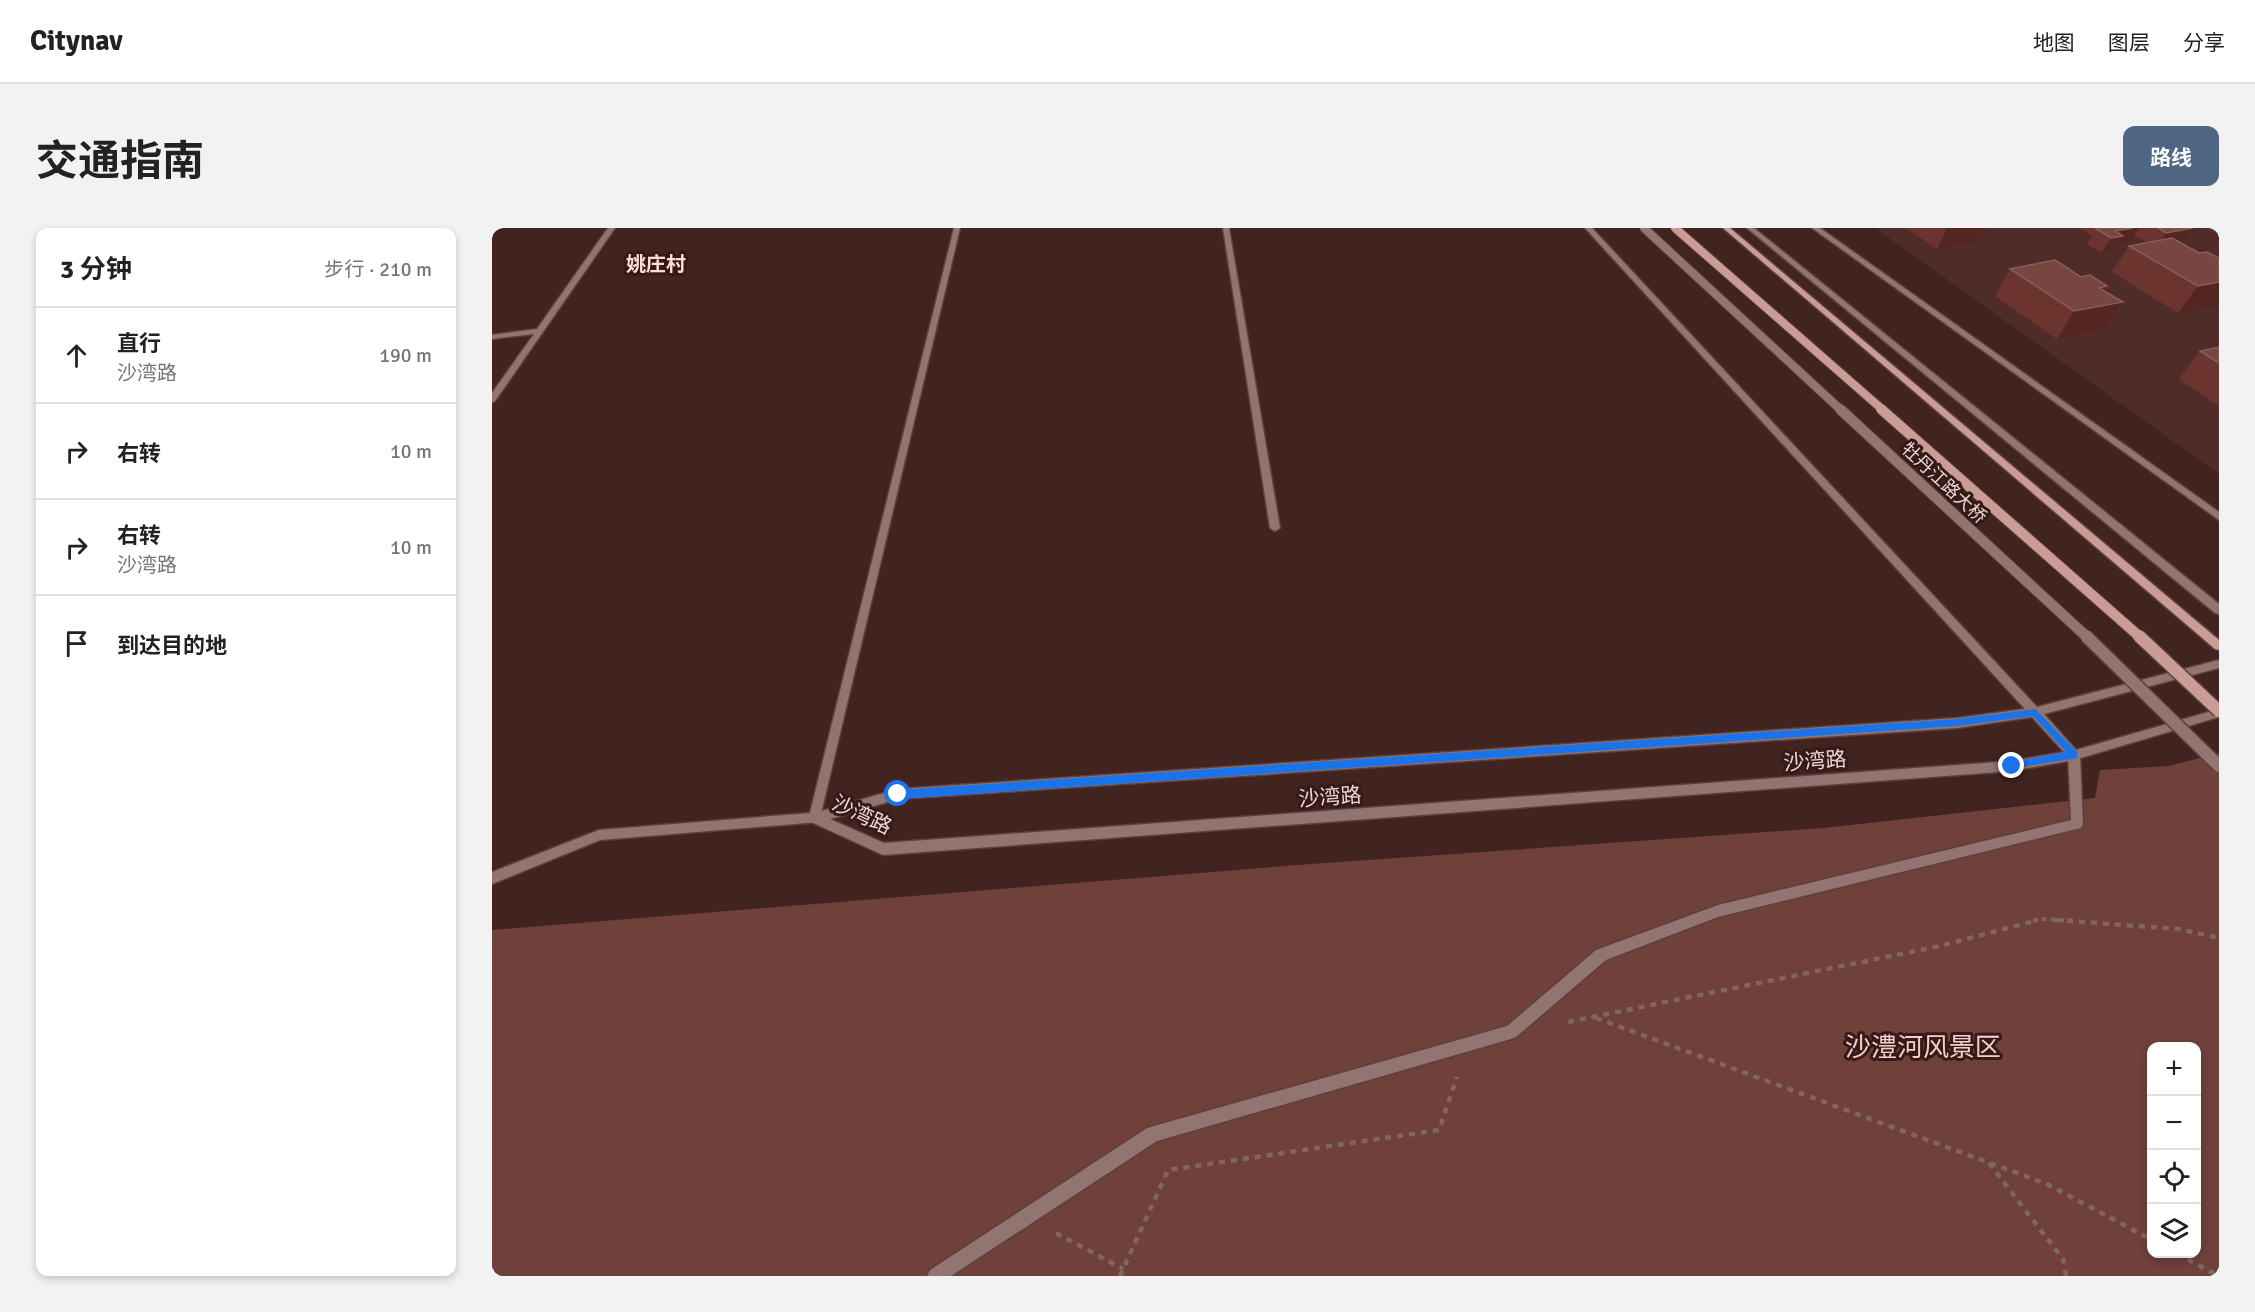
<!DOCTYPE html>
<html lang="zh">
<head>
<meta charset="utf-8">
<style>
  body { margin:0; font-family:Signika,"Noto Sans SC",sans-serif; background:#f2f2f2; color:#222 }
  .controls { position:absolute; right:18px; bottom:18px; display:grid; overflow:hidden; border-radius:12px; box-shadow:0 3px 9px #0003 }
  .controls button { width:54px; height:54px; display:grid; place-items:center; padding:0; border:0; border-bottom:2px solid #e0e0e0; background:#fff; color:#222; font:30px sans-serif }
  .stop { position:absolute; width:18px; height:18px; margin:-14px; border:4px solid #1a73e8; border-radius:50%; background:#fff }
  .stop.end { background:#1a73e8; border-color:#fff; box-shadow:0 2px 6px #0008 }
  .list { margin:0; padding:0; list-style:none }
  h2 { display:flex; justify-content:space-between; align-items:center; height:78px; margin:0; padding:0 24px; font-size:26px }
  h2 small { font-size:20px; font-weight:400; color:#767676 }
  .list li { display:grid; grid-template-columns:39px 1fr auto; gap:18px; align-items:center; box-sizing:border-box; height:96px; padding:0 24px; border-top:2px solid #e0e0e0 }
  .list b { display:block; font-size:22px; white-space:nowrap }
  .list p { margin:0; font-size:20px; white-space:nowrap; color:#767676 }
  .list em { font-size:20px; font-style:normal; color:#767676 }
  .icon { flex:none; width:33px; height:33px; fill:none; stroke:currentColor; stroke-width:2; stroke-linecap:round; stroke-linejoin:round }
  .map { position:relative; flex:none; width:1727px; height:1048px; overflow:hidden; border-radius:12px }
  header { display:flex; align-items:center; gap:36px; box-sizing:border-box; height:84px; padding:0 30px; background:#fff; border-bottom:2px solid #e0e0e0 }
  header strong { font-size:28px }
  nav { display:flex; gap:33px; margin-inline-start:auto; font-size:21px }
  .intro { display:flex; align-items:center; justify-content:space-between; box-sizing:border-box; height:144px; padding:0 36px }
  h1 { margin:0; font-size:42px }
  .button { padding:15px 27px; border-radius:12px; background:#506784; color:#fff; font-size:21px; font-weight:700 }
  main { display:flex; gap:36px; padding:0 36px }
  aside { flex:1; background:#fff; border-radius:12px; box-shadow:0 3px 9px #0003 }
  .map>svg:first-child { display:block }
</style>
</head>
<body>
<header>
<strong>Citynav</strong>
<nav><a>地图</a><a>图层</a><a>分享</a></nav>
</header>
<div class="intro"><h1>交通指南</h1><a class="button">路线</a></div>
<main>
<aside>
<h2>3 分钟<small>步行 · 210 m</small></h2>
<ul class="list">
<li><svg class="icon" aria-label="ahead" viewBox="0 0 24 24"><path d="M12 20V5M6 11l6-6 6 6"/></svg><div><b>直行</b><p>沙湾路</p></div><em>190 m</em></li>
<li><svg class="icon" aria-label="right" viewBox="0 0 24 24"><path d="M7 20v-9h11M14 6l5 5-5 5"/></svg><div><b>右转</b></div><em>10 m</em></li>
<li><svg class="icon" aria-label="right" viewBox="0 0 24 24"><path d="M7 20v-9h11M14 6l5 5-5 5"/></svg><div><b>右转</b><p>沙湾路</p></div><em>10 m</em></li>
<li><svg class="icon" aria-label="arrive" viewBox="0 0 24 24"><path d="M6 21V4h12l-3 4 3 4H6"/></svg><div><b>到达目的地</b></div></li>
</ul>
</aside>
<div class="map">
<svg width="1727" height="1048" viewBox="0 0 1727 1048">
  <rect width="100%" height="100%" fill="#412420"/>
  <!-- built -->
  <path fill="#502c28" d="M1383,0H1727V246Z"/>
  <!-- green -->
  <path fill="#70403b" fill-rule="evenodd" d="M1727,525V1048H0V702L819,636L1332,600L1603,570L1608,542L1677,538ZM1660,818H1704V1026H1660Z"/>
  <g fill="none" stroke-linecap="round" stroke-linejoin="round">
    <defs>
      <g id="minor">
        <path d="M116,0H123L3,173L0,174V165L42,106L0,111V107L45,101Z"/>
        <path d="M462,0H468L327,594L108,612L0,656V644L107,602L318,585Z"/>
        <path d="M731,0H737L788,300L783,303L778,300Z"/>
        <path d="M1255,0H1262L1727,376V386L1723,385Z"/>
        <path d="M1582,522L1586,524L1588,527L1591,596L1589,600L1226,689L1114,732L1024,809L1019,811L665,913L459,1048H435L438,1042L655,900L1015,798L1104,722L1226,677L1579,592L1576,527L1578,524Z"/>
      </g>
      <g id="tertiary">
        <path d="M1093,0H1100L1545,479L1727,432V440L1552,486L1584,522L1727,481V489L1582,532L1520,543L391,627L319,594L317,590L319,586L406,561L1465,490L1533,481ZM1540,489L1572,524L1520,533L392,615L338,591L406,571L1465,500Z"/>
        <path d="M1320,0H1328L1727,284V292Z"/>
      </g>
      <path id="secondary" d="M1231,0H1238L1727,412V422L1723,421Z"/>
    </defs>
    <!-- minor casing -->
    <use href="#minor" stroke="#5c403d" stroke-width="3"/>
    <!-- tertiary casing -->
    <use href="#tertiary" stroke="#5c403d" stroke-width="3"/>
    <!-- secondary casing -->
    <use href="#secondary" stroke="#5c403d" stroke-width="3"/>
    <!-- path-far1 -->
    <path stroke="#806662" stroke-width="4" stroke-dasharray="4.5 4.5" stroke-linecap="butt" d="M1541,693L1550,691L1584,693"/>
    <!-- path -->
    <g stroke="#806662" stroke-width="4.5" stroke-dasharray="6 6" stroke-linecap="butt">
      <path d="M1563,692L1687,701L1727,710"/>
      <path d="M1104,790L1555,956L1660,1012"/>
      <path d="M1076,794L1448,718L1546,692"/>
      <path d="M1497,935L1571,1031L1574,1048"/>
      <path d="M564,1005L631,1041"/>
      <path d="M1685,1026L1727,1048"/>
      <path d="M628,1048L676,942L947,902L965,849"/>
    </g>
    <!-- minor -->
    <use href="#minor" fill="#927470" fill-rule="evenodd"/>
    <!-- tertiary -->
    <use href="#tertiary" fill="#927470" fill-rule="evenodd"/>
    <!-- secondary -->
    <use href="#secondary" fill="#cb9c96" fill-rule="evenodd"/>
    <defs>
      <path id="minor-bridge-far2" d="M1152,0L1349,182"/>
      <path id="minor-bridge-far1" d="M1348,181L1595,409"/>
      <path id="minor-bridge" d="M1594,408L1727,538"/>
      <path id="secondary-bridge-far2" d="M1183,0L1391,182"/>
      <path id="secondary-bridge-far1" d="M1389,181L1648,409"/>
      <path id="secondary-bridge" d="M1647,408L1727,483"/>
    </defs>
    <!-- minor-bridge-far2 casing -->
    <use href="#minor-bridge-far2" stroke="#5c403d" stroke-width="10" stroke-linecap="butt"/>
    <!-- minor-bridge-far1 casing -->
    <use href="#minor-bridge-far1" stroke="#5c403d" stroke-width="12" stroke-linecap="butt"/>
    <!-- minor-bridge casing -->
    <use href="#minor-bridge" stroke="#5c403d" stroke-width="15" stroke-linecap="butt"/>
    <!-- secondary-bridge-far2 casing -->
    <use href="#secondary-bridge-far2" stroke="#5c403d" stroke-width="10" stroke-linecap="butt"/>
    <!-- secondary-bridge-far1 casing -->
    <use href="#secondary-bridge-far1" stroke="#5c403d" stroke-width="12" stroke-linecap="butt"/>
    <!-- secondary-bridge casing -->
    <use href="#secondary-bridge" stroke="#5c403d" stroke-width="15" stroke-linecap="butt"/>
    <!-- minor-bridge-far2 -->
    <use href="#minor-bridge-far2" stroke="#927470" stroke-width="8"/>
    <!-- minor-bridge-far1 -->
    <use href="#minor-bridge-far1" stroke="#927470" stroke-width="10"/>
    <!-- minor-bridge -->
    <use href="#minor-bridge" stroke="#927470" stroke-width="12"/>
    <!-- secondary-bridge-far2 -->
    <use href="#secondary-bridge-far2" stroke="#cb9c96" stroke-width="8"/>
    <!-- secondary-bridge-far1 -->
    <use href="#secondary-bridge-far1" stroke="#cb9c96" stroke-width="10"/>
    <!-- secondary-bridge -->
    <use href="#secondary-bridge" stroke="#cb9c96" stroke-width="12"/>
  </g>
  <!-- wall -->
  <g fill="#6b342f">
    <path d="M1414,0H1495L1488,14L1445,21Z"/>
    <path d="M1587,0H1646L1637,14L1625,16L1621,23L1609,25L1595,16L1600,8Z"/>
    <path d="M1647,0H1705L1702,4H1700L1693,14L1689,15L1707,25L1727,30L1686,85L1620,44L1637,18L1655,14L1642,7Z"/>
    <path d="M1713,0H1727V7Z"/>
    <path d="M1518,41L1589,49L1615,58L1612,63L1613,102L1565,111L1503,68Z"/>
    <path d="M1727,119V178L1687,151L1708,123Z"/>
  </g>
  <!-- shaded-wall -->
  <g fill="#542622">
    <path d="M1455,0H1495L1488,14L1445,21Z"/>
    <path d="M1641,0H1646L1637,14L1625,16L1621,23L1609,25L1623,3Z"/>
    <path d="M1687,0H1705L1702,4H1700L1693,14L1664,20L1674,5Z"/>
    <path d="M1727,54V77L1686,85L1706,58Z"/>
    <path d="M1615,58L1601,80L1631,74L1613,102L1565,111L1582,83L1607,60Z"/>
  </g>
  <!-- building -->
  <g fill="#784641" stroke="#8a5c58" stroke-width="1.5">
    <path d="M1612,0H1641L1623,3L1631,8L1619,10L1604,1Z"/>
    <path d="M1666,0H1701L1674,5Z"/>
    <path d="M1680,10L1707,25L1715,24L1727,30V54L1706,58L1637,18Z"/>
    <path d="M1563,32L1589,49L1598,47L1615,58L1607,60L1631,74L1582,83L1518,41Z"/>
    <path d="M1727,119V135L1708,123Z"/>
  </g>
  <!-- route -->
  <path fill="#1a73e8" d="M1543,481L1585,524V530L1516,541V535L1520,534L1574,524L1541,488L1465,498L406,571L401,566L406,562L1465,491Z"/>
  <g text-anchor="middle" stroke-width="6" stroke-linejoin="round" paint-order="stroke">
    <!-- far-street labels -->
    <g font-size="18" fill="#ead6d3" stroke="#361a17">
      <text transform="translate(1452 255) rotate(43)" y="6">牡丹江路大桥</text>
    </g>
    <!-- far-quarter labels -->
    <g font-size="20" font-weight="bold" fill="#fadbd6" stroke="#361a17">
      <text x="164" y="43">姚庄村</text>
    </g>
    <!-- street labels -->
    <g font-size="21" fill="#ead6d3" stroke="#361a17">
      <text transform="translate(1323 533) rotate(-4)" y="7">沙湾路</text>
      <text transform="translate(838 569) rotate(-4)" y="7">沙湾路</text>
      <text transform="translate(370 587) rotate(25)" y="7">沙湾路</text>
    </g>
    <!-- near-park labels -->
    <g font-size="26" fill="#f6cec9" stroke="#361a17">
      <text x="1431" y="828">沙澧河风景区</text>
    </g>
  </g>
</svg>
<div class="controls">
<button>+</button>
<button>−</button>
<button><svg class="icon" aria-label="locate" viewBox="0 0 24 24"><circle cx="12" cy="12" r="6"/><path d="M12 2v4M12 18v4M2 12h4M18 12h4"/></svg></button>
<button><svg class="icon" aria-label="layers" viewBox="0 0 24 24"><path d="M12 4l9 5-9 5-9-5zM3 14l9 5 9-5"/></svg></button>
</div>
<div class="stop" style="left:406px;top:566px"></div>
<div class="stop end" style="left:1520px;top:538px"></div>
</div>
</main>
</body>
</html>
